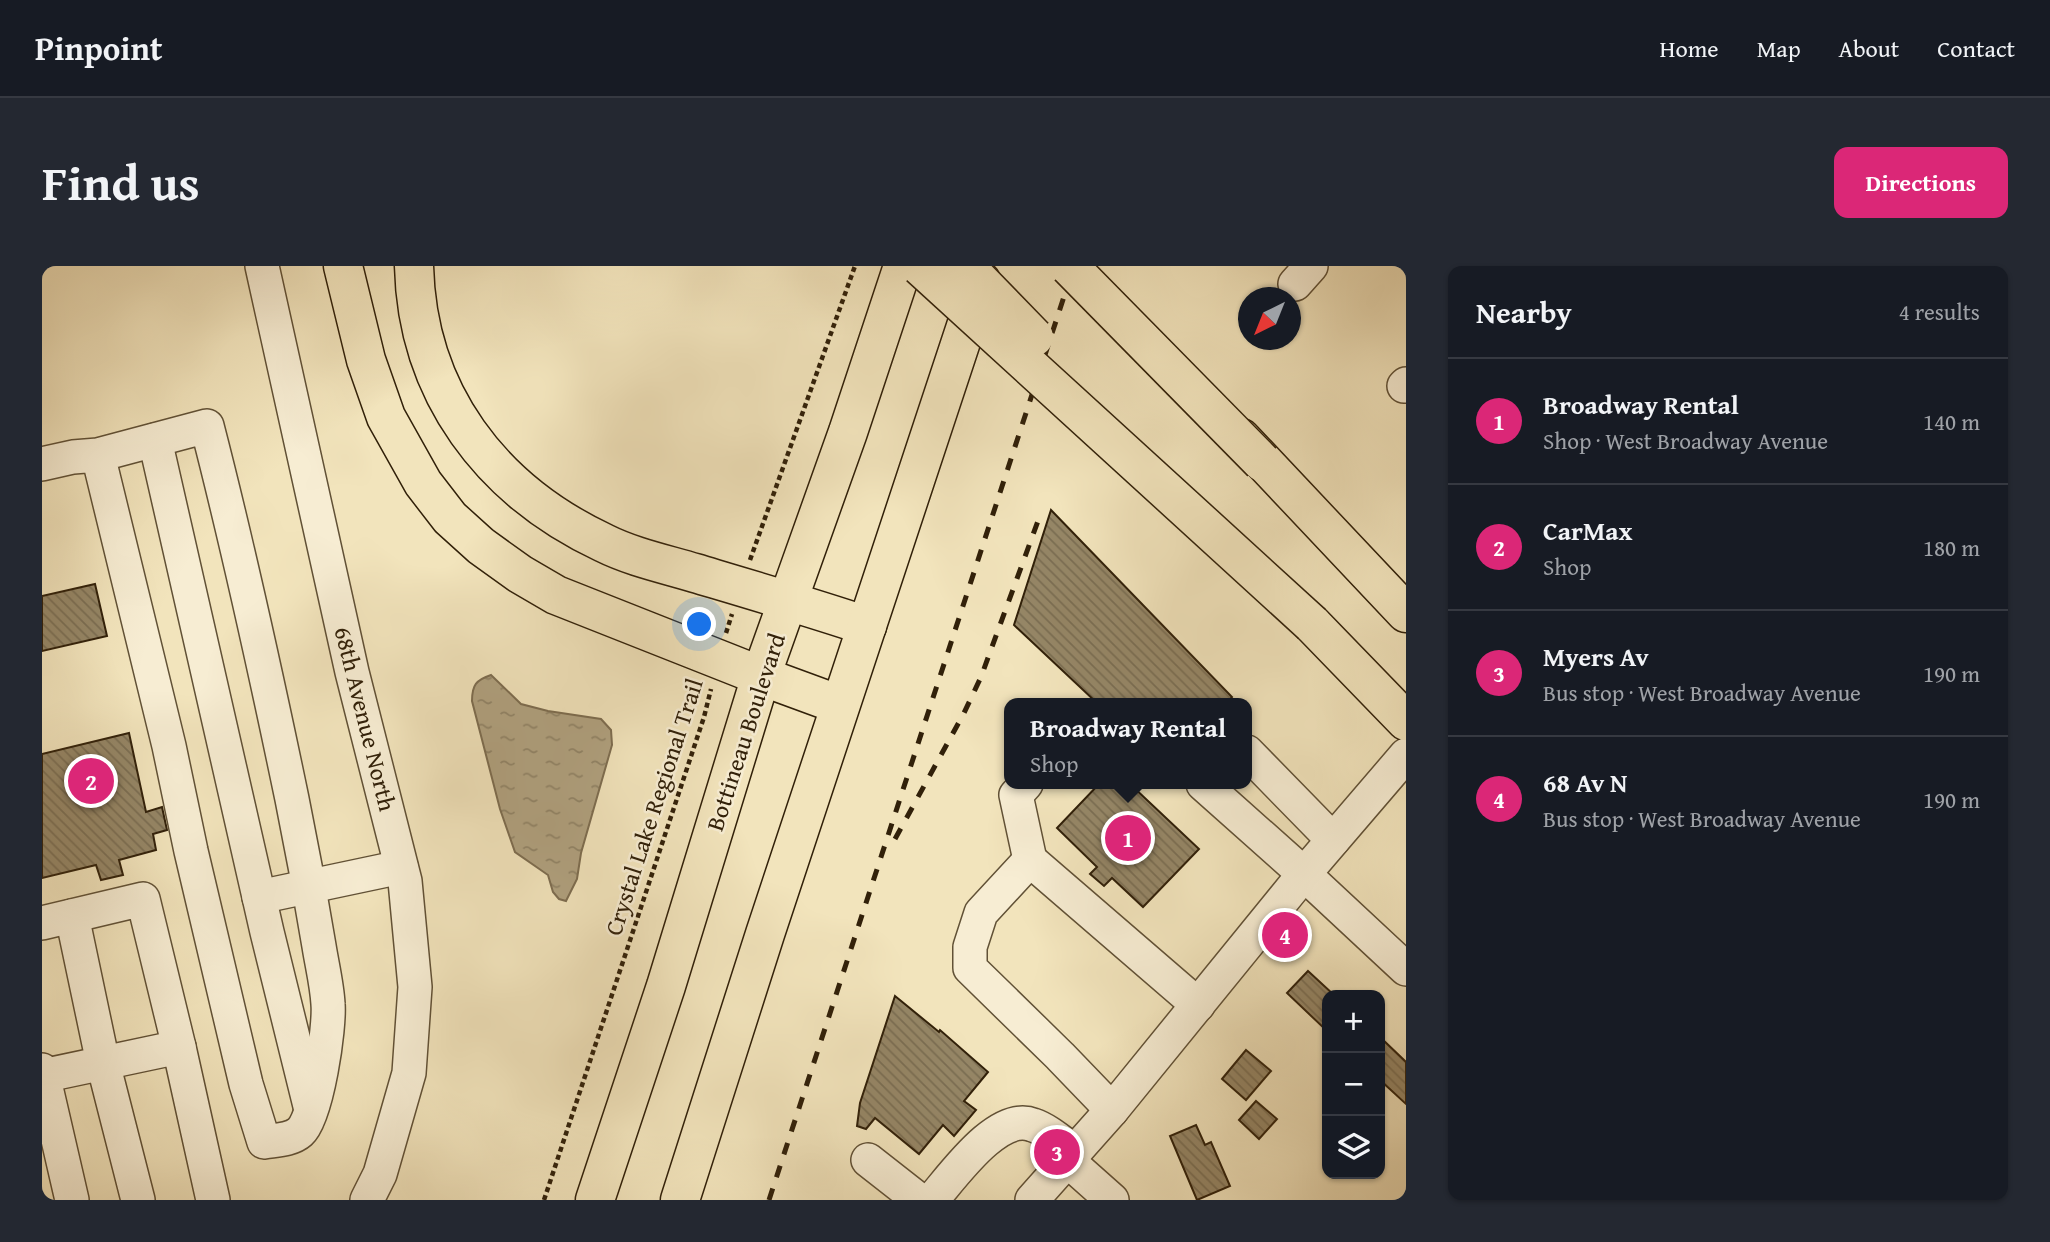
<!DOCTYPE html>
<html lang="en">
<head>
<meta charset="utf-8">
<style>
  body { margin:0; font-family:"Gentium Book Plus",serif; background:#242831; color:#f1f3f6 }
  .controls { position:absolute; right:21px; bottom:21px; display:grid; overflow:hidden; border-radius:14px; box-shadow:0 2px 5px #0004 }
  .controls button { width:63px; height:63px; display:grid; place-items:center; padding:0; border:0; border-bottom:2px solid #363941; background:#171b24; color:#f1f3f6; font:35px sans-serif }
  .compass { position:absolute; left:1196px; top:21px; width:63px; height:63px; border-radius:50%; background:#171b24; box-shadow:0 2px 5px #0004; rotate:223deg }
  .you { position:absolute; left:658px; top:359px; width:24px; height:24px; margin:-18px; border:5px solid #fff; border-radius:50%; background:#1a73e8; box-shadow:0 0 0 10px #1a73e833 }
  .badge { display:grid; place-items:center; width:46px; height:46px; border-radius:50%; background:#db2777; color:#fff; font-size:23px; font-weight:700 }
  .pin { position:absolute; translate:-50% -50%; border:4px solid #fff; box-shadow:0 2px 7px #0006 }
  .popup { position:absolute; left:962px; top:432px; width:248px; height:91px; box-sizing:border-box; display:grid; place-content:center; border-radius:14px; background:#171b24; filter:drop-shadow(0 2px 5px #0005); font-size:23px; white-space:nowrap; color:#9ea1a6 }
  .popup b { font-size:26px; color:#f1f3f6 }
  .popup::after { content:''; position:absolute; left:50%; top:100%; margin-left:-14px; border:14px solid transparent; border-top-color:#171b24 }
  .list { margin:0; padding:0; list-style:none }
  h2 { display:flex; justify-content:space-between; align-items:center; height:91px; margin:0; padding:0 28px; font-size:30px }
  h2 small { font-size:23px; font-weight:400; color:#9ea1a6 }
  .list li { display:grid; grid-template-columns:46px 1fr auto; gap:21px; align-items:center; box-sizing:border-box; height:126px; padding:0 28px; border-top:2px solid #363941 }
  .list b { display:block; font-size:26px; white-space:nowrap }
  .list p { margin:0; font-size:23px; white-space:nowrap; color:#9ea1a6 }
  .list em { font-size:23px; font-style:normal; color:#9ea1a6 }
  .icon { flex:none; width:38px; height:38px; fill:none; stroke:currentColor; stroke-width:2; stroke-linecap:round; stroke-linejoin:round }
  .map { position:relative; flex:none; width:1364px; height:934px; overflow:hidden; border-radius:14px }
  header { display:flex; align-items:center; gap:42px; box-sizing:border-box; height:98px; padding:0 35px; background:#171b24; border-bottom:2px solid #363941 }
  header strong { font-size:33px }
  nav { display:flex; gap:38px; margin-inline-start:auto; font-size:24px }
  .intro { display:flex; align-items:center; justify-content:space-between; box-sizing:border-box; height:168px; padding:0 42px }
  h1 { margin:0; font-size:49px }
  .button { padding:18px 32px; border-radius:14px; background:#db2777; color:#fff; font-size:24px; font-weight:700 }
  main { display:flex; gap:42px; padding:0 42px }
  aside { flex:1; background:#171b24; border-radius:14px; box-shadow:0 2px 5px #0004 }
  .map>svg:first-child { display:block }
</style>
</head>
<body>
<header>
<strong>Pinpoint</strong>
<nav><a>Home</a><a>Map</a><a>About</a><a>Contact</a></nav>
</header>
<div class="intro"><h1>Find us</h1><a class="button">Directions</a></div>
<main>
<div class="map">
<svg width="1364" height="934" viewBox="0 0 1364 934">
  <defs>
    <pattern id="water-ripples" width="26" height="14" patternUnits="userSpaceOnUse" patternTransform="scale(1.75)"><rect width="26" height="14" fill="#b0a17f"/><path d="M2 4q2-2 4 0t4 0M15 11q2-2 4 0t4 0" fill="none" stroke="#908366"/></pattern>
    <pattern id="building-back-hatch" width="6" height="6" patternUnits="userSpaceOnUse" patternTransform="scale(1.75)"><rect width="6" height="6" fill="#958666"/><path d="M-1 5l2 2M0 0l6 6M5-1l2 2" fill="none" stroke="#7a6d52"/></pattern>
  </defs>
  <rect width="100%" height="100%" fill="#f2e4bc"/>
  <filter id="stains"><feTurbulence type="fractalNoise" baseFrequency=".00286" numOctaves="4"/><feColorMatrix values="0 0 0 0 .2 0 0 0 0 .09 0 0 0 0 .02 0 0 0 .5 -.17"/></filter>
  <radialGradient id="worn" r=".72"><stop offset=".6" stop-color="#630" stop-opacity="0"/><stop offset="1" stop-color="#630" stop-opacity=".3"/></radialGradient>
  <!-- water -->
  <path fill="url(#water-ripples)" stroke="#7d6d50" stroke-width="2" d="M449,409L479,438L506,445L559,453L569,464L570,479L539,587L535,613L524,635L517,633L511,626L506,609L473,586L458,543L430,435C430,419 434,414 449,409Z"/>
  <!-- building -->
  <g fill="url(#building-back-hatch)" stroke="#312009" stroke-width="2">
    <path d="M1009,244L1190,431L1185,437H1055L972,359Z"/>
    <path d="M53,318L65,370L0,385V330Z"/>
    <path d="M87,467L104,546L120,541L125,564L111,568L114,584L77,594L81,609L59,614L54,599L0,612V488Z"/>
    <path d="M1057,518H1088L1157,583L1101,641L1070,612L1062,620L1048,608L1055,601L1015,562Z"/>
    <path d="M1266,705L1292,729H1285V765L1245,727Z"/>
    <path d="M853,730L897,766L898,764L946,806L922,835L934,844L912,870L901,859L877,888L833,852L824,863L815,860L818,837Z"/>
    <path d="M1338,771L1364,796V838L1338,814Z"/>
    <path d="M1204,784L1229,805L1204,834L1180,813Z"/>
    <path d="M1214,835L1235,853L1217,873L1197,854Z"/>
    <path d="M1154,859L1163,879L1169,876L1188,920L1155,934L1128,870Z"/>
  </g>
  <g fill="none" stroke-linecap="round" stroke-linejoin="round">
    <defs>
      <g id="minor">
        <path d="M220,0L310,406L363,615L373,721L367,807L338,908L325,934"/>
        <path d="M1253,18L1269,0"/>
        <path d="M1362,120L1364,118"/>
        <path d="M113,174L225,666L268,840"/>
        <path d="M0,198L31,191L56,189L165,160C197,284 224,408 250,533C260,582 269,631 277,680C280,699 285,719 286,738C288,761 275,851 258,866C249,874 234,874 222,876L204,818L149,585L127,480L56,189"/>
        <path d="M1205,486L1291,574"/>
        <path d="M984,518L974,529L988,594"/>
        <path d="M1161,518L1262,608L1364,703"/>
        <path d="M217,631L359,601"/>
        <path d="M30,650L61,797L96,934"/>
        <path d="M0,657L101,633L137,781"/>
        <path d="M0,804L30,934"/>
        <path d="M0,810L137,781L171,934"/>
        <path d="M1070,844L1018,790L928,702V681L939,647L988,594L1156,739"/>
        <path d="M826,894L877,934"/>
        <path d="M1025,894L1070,934"/>
        <path d="M890,934C911,910 956,845 991,859C1006,864 1020,877 1033,886"/>
        <path d="M990,934L1070,844L1262,608L1364,489"/>
      </g>
      <g id="highway">
        <path d="M301,0L324,94L344,151L381,217L408,252L439,280L478,308L514,329L719,410L798,439"/>
        <path d="M372,0C375,127 449,224 562,277C590,291 623,298 653,307C710,324 768,341 825,360"/>
        <path d="M1199,172L1364,347"/>
        <path d="M1270,358L1364,455"/>
        <path d="M553,934L624,720L719,410L806,166L861,0"/>
        <path d="M638,934L723,668L939,15"/>
      </g>
    </defs>
    <!-- minor casing -->
    <use href="#minor" stroke="#615136" stroke-width="36"/>
    <!-- highway casing -->
    <use href="#highway" stroke="#312009" stroke-width="41"/>
    <!-- path -->
    <g stroke="#312009" stroke-width="4.5" stroke-dasharray="5 3.5" stroke-linecap="butt">
      <path d="M708,294L813,0"/>
      <path d="M684,367L690,348"/>
      <path d="M502,934L662,451L669,423"/>
    </g>
    <!-- minor -->
    <use href="#minor" stroke="#f7edd3" stroke-width="33"/>
    <!-- highway -->
    <use href="#highway" stroke="#f2e4bc" stroke-width="38"/>
    <!-- rail -->
    <g stroke="#312009" stroke-width="5" stroke-dasharray="12 12" stroke-linecap="butt">
      <path d="M853,573L922,447L939,411L996,255"/>
      <path d="M727,934L1032,0"/>
    </g>
    <defs>
      <g id="highway-bridge">
        <path d="M878,0L1270,358"/>
        <path d="M923,0L992,71"/>
        <path d="M1027,0L1220,196"/>
      </g>
    </defs>
    <!-- highway-bridge casing -->
    <use href="#highway-bridge" stroke="#312009" stroke-width="41" stroke-linecap="butt"/>
    <!-- highway-bridge -->
    <use href="#highway-bridge" stroke="#f2e4bc" stroke-width="38"/>
  </g>
  <g text-anchor="middle" stroke-width="5" stroke-linejoin="round" paint-order="stroke">
    <!-- street labels -->
    <g font-size="24" fill="#312009" stroke="#f7edd3">
      <text transform="translate(323 453) rotate(76)" y="8">68th Avenue North</text>
      <text transform="translate(704 466) rotate(-72)" y="8">Bottineau Boulevard</text>
      <text transform="translate(612 541) rotate(-72)" y="8">Crystal Lake Regional Trail</text>
    </g>
  </g>
  <rect width="100%" height="100%" filter="url(#stains)"/>
  <rect width="100%" height="100%" fill="url(#worn)"/>
</svg>
<div class="controls">
<button>+</button>
<button>−</button>
<button><svg class="icon" aria-label="layers" viewBox="0 0 24 24"><path d="M12 4l9 5-9 5-9-5zM3 14l9 5 9-5"/></svg></button>
</div>
<svg class="compass" viewBox="-18 -18 36 36"><path d="M0-13l5 13h-10z" fill="#e53935"/><path d="M0 13l5-13h-10z" fill="#9ea1a6"/></svg>
<div class="you"></div>
<div class="pin badge" style="left:1086px;top:572px">1</div>
<div class="popup"><b>Broadway Rental</b>Shop</div>
<div class="pin badge" style="left:49px;top:515px">2</div>
<div class="pin badge" style="left:1015px;top:886px">3</div>
<div class="pin badge" style="left:1243px;top:669px">4</div>
</div>
<aside>
<h2>Nearby<small>4 results</small></h2>
<ul class="list">
<li><span class="badge">1</span><div><b>Broadway Rental</b><p>Shop · West Broadway Avenue</p></div><em>140 m</em></li>
<li><span class="badge">2</span><div><b>CarMax</b><p>Shop</p></div><em>180 m</em></li>
<li><span class="badge">3</span><div><b>Myers Av</b><p>Bus stop · West Broadway Avenue</p></div><em>190 m</em></li>
<li><span class="badge">4</span><div><b>68 Av N</b><p>Bus stop · West Broadway Avenue</p></div><em>190 m</em></li>
</ul>
</aside>
</main>
</body>
</html>
